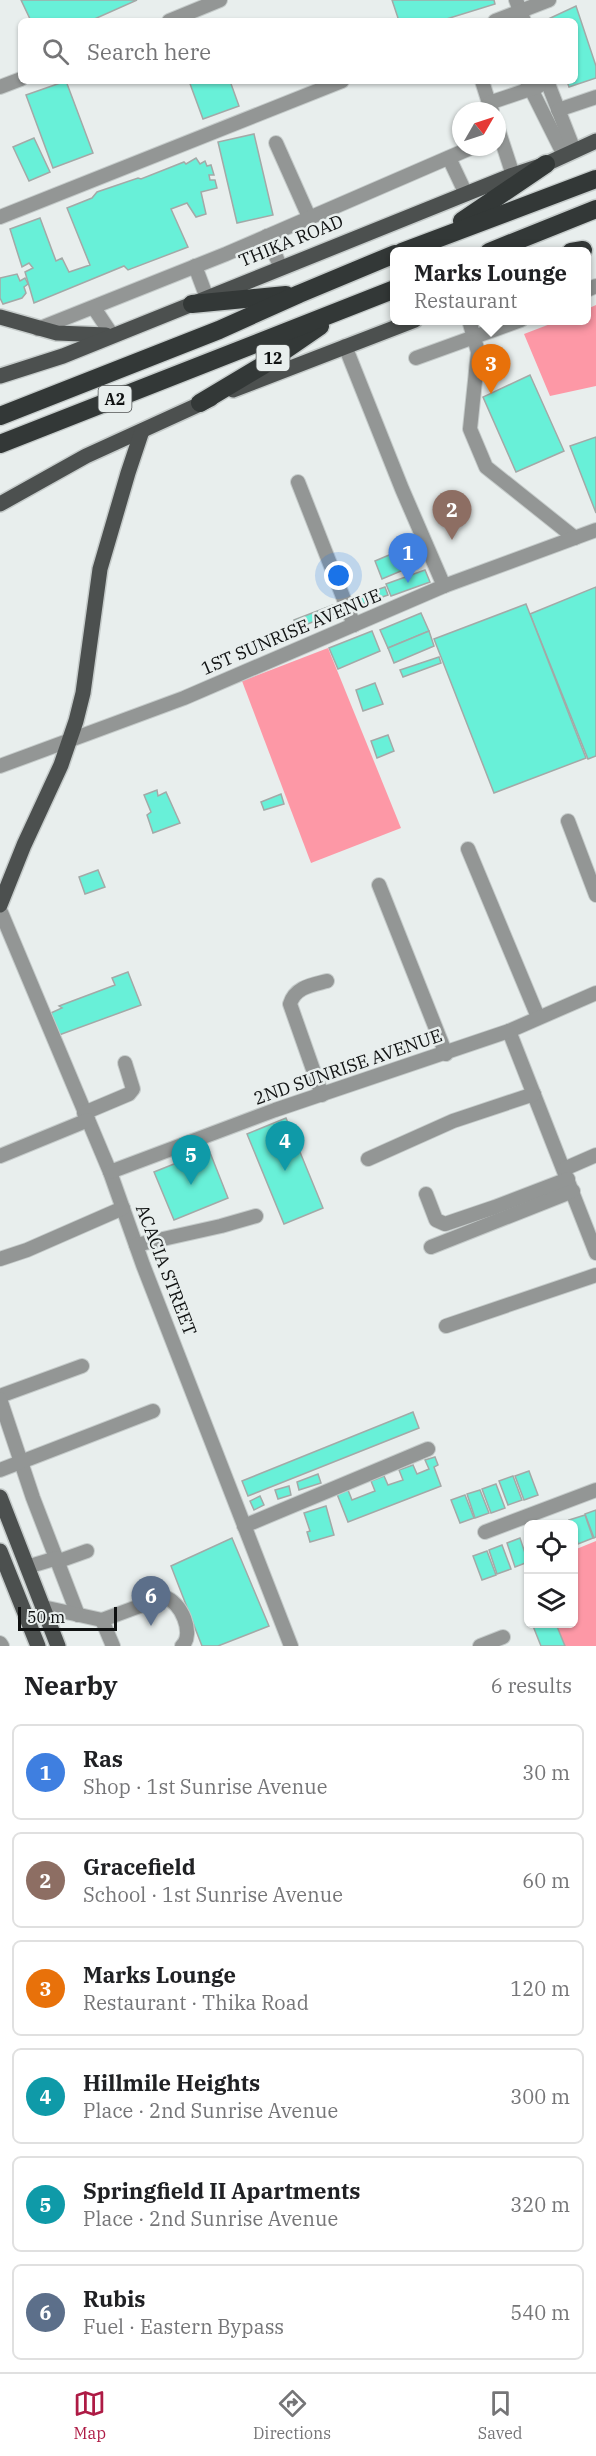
<!DOCTYPE html>
<html lang="en">
<head>
<meta charset="utf-8">
<style>
  body { margin:0; font-family:"IBM Plex Serif",serif; background:#f2f2f2; color:#202124 }
  .controls { position:absolute; right:18px; bottom:18px; display:grid; overflow:hidden; border-radius:9px; box-shadow:0 2px 4px #0004 }
  .controls button { width:54px; height:54px; display:grid; place-items:center; padding:0; border:0; border-bottom:2px solid #e0e0e0; background:#fff; color:#202124; font:30px sans-serif }
  .compass { position:absolute; left:452px; top:102px; width:54px; height:54px; border-radius:50%; background:#fff; box-shadow:0 2px 4px #0004; rotate:51deg }
  .scale { position:absolute; left:18px; bottom:15px; width:99px; box-sizing:border-box; padding-left:6px; border:3px solid #101212; border-top:0; font-size:16px; line-height:21px; white-space:nowrap; color:#101212; -webkit-text-stroke:4px #e8eeed; paint-order:stroke }
  .you { position:absolute; left:339px; top:576px; width:21px; height:21px; margin:-15px; border:4px solid #fff; border-radius:50%; background:#1a73e8; box-shadow:0 0 0 9px #1a73e833 }
  .badge { display:grid; place-items:center; width:39px; height:39px; border-radius:50%; background:#ae1b45; color:#fff; font-size:20px; font-weight:700 }
  .pin { position:absolute; translate:-50% -50px; filter:drop-shadow(0 2px 3px #0008) }
  .pin::after { content:''; position:absolute; top:32px; width:21px; height:18px; background:inherit; clip-path:polygon(0 0,100% 0,50% 100%) }
  .popup { position:absolute; left:390px; top:247px; width:201px; height:78px; box-sizing:border-box; display:grid; place-content:center; border-radius:9px; background:#fff; filter:drop-shadow(0 2px 4px #0005); font-size:20px; white-space:nowrap; color:#757577 }
  .popup b { font-size:22px; color:#202124 }
  .popup::after { content:''; position:absolute; left:50%; top:100%; margin-left:-12px; border:12px solid transparent; border-top-color:#fff }
  .list { margin:0; padding:0; list-style:none }
  h2 { display:flex; justify-content:space-between; align-items:center; height:78px; margin:0; padding:0 24px; font-size:26px }
  h2 small { font-size:20px; font-weight:400; color:#757577 }
  .list li { display:grid; grid-template-columns:39px 1fr auto; gap:18px; align-items:center; box-sizing:border-box; height:96px; margin:0 12px 12px; padding:0 12px; border:2px solid #e0e0e0; border-radius:9px }
  .list b { display:block; font-size:22px; white-space:nowrap }
  .list p { margin:0; font-size:20px; white-space:nowrap; color:#757577 }
  .list em { font-size:20px; font-style:normal; color:#757577 }
  .icon { flex:none; width:33px; height:33px; fill:none; stroke:currentColor; stroke-width:2; stroke-linecap:round; stroke-linejoin:round }
  .map { position:relative; flex:none; width:596px; height:1646px; overflow:hidden }
  .search { position:absolute; background:#fff; box-shadow:0 2px 4px #0004; left:18px; right:18px; top:18px; height:66px; display:flex; align-items:center; gap:15px; box-sizing:border-box; padding:0 21px; border-radius:9px; color:#757577; font-size:22px }
  .sheet { height:726px; background:#fff }
  nav { display:flex; justify-content:space-around; align-items:center; box-sizing:border-box; height:84px; border-top:2px solid #e0e0e0; background:#fff; font-size:16px; color:#757577 }
  nav a { display:grid; justify-items:center; gap:3px }
  nav .on { color:#ae1b45 }
  .map>svg:first-child { display:block }
</style>
</head>
<body>
<div class="map">
<svg width="596" height="1646" viewBox="0 0 596 1646">
  <rect width="100%" height="100%" fill="#e8eeed"/>
  <!-- green -->
  <g fill="#fd98a6">
    <path d="M596,305V386L550,396L524,334L558,321L587,320V309Z"/>
    <path d="M328,648L401,828L311,863L242,681Z"/>
    <path d="M596,1541V1646H565L556,1624H574V1611L578,1609L574,1596V1550Z"/>
  </g>
  <!-- building -->
  <g fill="#68f0d8" stroke="#a3a9a7" stroke-width="1.5">
    <path d="M21,0H137L90,21H31Z"/>
    <path d="M392,0H494L495,4L440,21H399Z"/>
    <path d="M576,6L596,66V78L569,87L567,81H575V21H544Z"/>
    <path d="M66,81L93,153L53,168L26,95Z"/>
    <path d="M189,81H230L239,106L203,119Z"/>
    <path d="M254,134L273,215L237,223L218,142Z"/>
    <path d="M34,138L50,172L29,181L13,147Z"/>
    <path d="M196,158L200,164L205,161L207,166L211,165L214,175H209L210,180H215L217,188L201,192L206,214L196,217L187,203L171,209L188,247L128,270L124,266L34,303L25,272L33,268L29,263L22,267L10,229L40,218L56,261L62,258L69,272L90,265L67,208L92,198L97,192L138,178L141,179L184,162L186,164Z"/>
    <path d="M17,274L20,281L25,278L28,284L24,287L26,293L22,298L3,304L0,298V278Z"/>
    <path d="M530,375L564,451L516,472L483,397Z"/>
    <path d="M596,437V513L570,446Z"/>
    <path d="M415,544L422,562L382,579L375,561Z"/>
    <path d="M425,570L430,582L391,596L386,584Z"/>
    <path d="M385,587L388,595L345,610L342,602Z"/>
    <path d="M596,587V756L588,759L530,614Z"/>
    <path d="M526,604L586,758L494,793L434,639Z"/>
    <path d="M333,605L336,613L297,628L294,620Z"/>
    <path d="M421,613L429,631L388,648L380,630Z"/>
    <path d="M372,631L380,651L338,669L329,648Z"/>
    <path d="M429,631L434,646L394,663L388,648Z"/>
    <path d="M439,657L441,663L403,677L400,670Z"/>
    <path d="M375,683L383,704L363,711L356,690Z"/>
    <path d="M388,735L394,751L377,758L371,741Z"/>
    <path d="M157,790L158,796L166,792L180,823L153,833L147,815L151,812L144,795Z"/>
    <path d="M281,794L284,804L264,810L261,802Z"/>
    <path d="M98,870L105,887L85,894L79,877Z"/>
    <path d="M128,972L141,1005L59,1035L51,1013L62,1008L59,1006L115,985L112,978Z"/>
    <path d="M286,1118L323,1208L284,1224L247,1134Z"/>
    <path d="M209,1150L228,1198L174,1220L154,1172Z"/>
    <path d="M413,1412L419,1428L248,1496L242,1481Z"/>
    <path d="M435,1457L438,1465L434,1467L441,1486L348,1522L337,1494L348,1490L352,1500L375,1491L371,1481L384,1476L388,1485L403,1480L399,1470L413,1465L417,1474L429,1469L425,1460Z"/>
    <path d="M529,1471L538,1495L524,1500L515,1476Z"/>
    <path d="M318,1474L321,1483L299,1490L297,1482Z"/>
    <path d="M513,1476L522,1500L508,1505L499,1481Z"/>
    <path d="M496,1484L505,1508L491,1513L482,1489Z"/>
    <path d="M289,1486L291,1495L278,1499L275,1490Z"/>
    <path d="M480,1490L489,1513L475,1518L467,1494Z"/>
    <path d="M465,1495L474,1518L460,1523L451,1500Z"/>
    <path d="M260,1496L264,1505L254,1510L250,1501Z"/>
    <path d="M326,1506L334,1535L310,1542L307,1532L310,1531L304,1513Z"/>
    <path d="M596,1510V1537L594,1538L585,1514Z"/>
    <path d="M585,1515L593,1538L578,1544L574,1524H571L569,1520Z"/>
    <path d="M232,1538L269,1626L218,1646H202L171,1566Z"/>
    <path d="M520,1538L528,1562L515,1567L507,1543Z"/>
    <path d="M502,1545L511,1569L497,1574L489,1550Z"/>
    <path d="M487,1551L496,1575L482,1580L473,1556Z"/>
    <path d="M539,1624H556L565,1646H541L533,1626Z"/>
  </g>
  <g fill="none" stroke-linecap="round" stroke-linejoin="round">
    <defs>
      <g id="minor">
        <path d="M516,0L524,21"/>
        <path d="M169,21L220,0"/>
        <path d="M495,21L549,0"/>
        <path d="M482,81L489,103"/>
        <path d="M527,81L564,155"/>
        <path d="M547,81L574,150"/>
        <path d="M0,87L21,79"/>
        <path d="M558,110L596,97"/>
        <path d="M492,111L489,103L539,86"/>
        <path d="M497,126L513,175"/>
        <path d="M276,143L309,217"/>
        <path d="M449,158L466,194"/>
        <path d="M0,217L342,81"/>
        <path d="M267,236L281,268"/>
        <path d="M195,266L207,298"/>
        <path d="M587,290L596,286"/>
        <path d="M94,308L112,335"/>
        <path d="M469,320L478,352L470,429L486,467L575,538"/>
        <path d="M38,329L226,254L473,147"/>
        <path d="M345,346L402,489L444,586"/>
        <path d="M416,358L521,320"/>
        <path d="M298,482L354,625"/>
        <path d="M0,766L184,698L444,586L596,530"/>
        <path d="M568,821L596,895"/>
        <path d="M468,849L538,1017"/>
        <path d="M379,885L446,1054"/>
        <path d="M0,910L110,1172L143,1265L291,1646"/>
        <path d="M509,1031L596,1253"/>
        <path d="M322,1095L290,1004C295,987 312,985 327,981"/>
        <path d="M84,1113L129,1094L133,1089L125,1063"/>
        <path d="M0,1156L88,1120"/>
        <path d="M368,1159L453,1121L534,1094"/>
        <path d="M564,1169L596,1155"/>
        <path d="M110,1172L275,1110L509,1031L596,993"/>
        <path d="M426,1194L436,1220L445,1224L495,1207L568,1179"/>
        <path d="M136,1245L221,1226L256,1216"/>
        <path d="M431,1247L573,1191"/>
        <path d="M0,1259L27,1250L123,1208"/>
        <path d="M446,1326L596,1275"/>
        <path d="M0,1396L82,1366"/>
        <path d="M0,1399L33,1498L78,1615"/>
        <path d="M0,1470L153,1411"/>
        <path d="M244,1526L428,1449"/>
        <path d="M485,1532L596,1490"/>
        <path d="M59,1561L87,1551"/>
        <path d="M27,1567L57,1558"/>
        <path d="M43,1607L102,1620L164,1597C181,1601 195,1634 182,1646"/>
        <path d="M102,1620L113,1646"/>
        <path d="M0,1643L2,1646"/>
        <path d="M480,1646L503,1637"/>
      </g>
      <g id="major">
        <path d="M0,317L57,333L106,335"/>
        <path d="M0,376L63,356L513,175L546,164L596,141"/>
        <path d="M233,390L415,320"/>
        <path d="M0,504L86,456L211,399"/>
        <path d="M0,905L24,845L61,765L76,721L83,693L100,569L128,473L142,431"/>
        <path d="M0,1497L58,1646"/>
        <path d="M0,1551L38,1646"/>
      </g>
      <g id="highway">
        <path d="M462,221L546,164"/>
        <path d="M402,252L596,179"/>
        <path d="M489,252L596,209"/>
        <path d="M571,252L583,250"/>
        <path d="M192,304L286,295"/>
        <path d="M200,403L262,366L320,326"/>
        <path d="M0,416L219,330L299,294L395,254"/>
        <path d="M0,444L395,289"/>
      </g>
    </defs>
    <!-- minor casing -->
    <use href="#minor" stroke="#c5cbca" stroke-width="16"/>
    <!-- major casing -->
    <use href="#major" stroke="#c5cbca" stroke-width="18"/>
    <!-- highway casing -->
    <use href="#highway" stroke="#c5cbca" stroke-width="21"/>
    <!-- minor -->
    <use href="#minor" stroke="#939695" stroke-width="14"/>
    <!-- major -->
    <use href="#major" stroke="#4c504f" stroke-width="15"/>
    <!-- highway -->
    <use href="#highway" stroke="#333837" stroke-width="18"/>
  </g>
  <g text-anchor="middle" stroke-width="5" stroke-linejoin="round" paint-order="stroke">
    <!-- shield labels -->
    <g fill="#e8eeed" stroke="#515454" stroke-width="1.5">
      <rect x="256.5" y="345" width="33" height="26" rx="4.5"/>
      <rect x="98.5" y="386" width="33" height="26" rx="4.5"/>
    </g>
    <g font-size="16" font-weight="bold" fill="#101212">
      <text x="273" y="364">12</text>
      <text x="115" y="405">A2</text>
    </g>
    <!-- street labels -->
    <g font-size="18" fill="#101212" stroke="#e8eeed">
      <text transform="translate(291 241) rotate(-22)" y="6">THIKA ROAD</text>
      <text transform="translate(291 632) rotate(-23)" y="6">1ST SUNRISE AVENUE</text>
      <text transform="translate(348 1067) rotate(-19)" y="6">2ND SUNRISE AVENUE</text>
      <text transform="translate(166 1270) rotate(69)" y="6">ACACIA STREET</text>
    </g>
  </g>
</svg>
<div class="controls">
<button><svg class="icon" aria-label="locate" viewBox="0 0 24 24"><circle cx="12" cy="12" r="6"/><path d="M12 2v4M12 18v4M2 12h4M18 12h4"/></svg></button>
<button><svg class="icon" aria-label="layers" viewBox="0 0 24 24"><path d="M12 4l9 5-9 5-9-5zM3 14l9 5 9-5"/></svg></button>
</div>
<svg class="compass" viewBox="-18 -18 36 36"><path d="M0-13l5 13h-10z" fill="#e53935"/><path d="M0 13l5-13h-10z" fill="#757577"/></svg>
<div class="scale">50 m</div>
<div class="you"></div>
<div class="pin badge" style="left:408px;top:583px;background:#3f7fe0">1</div>
<div class="pin badge" style="left:452px;top:540px;background:#8d6e63">2</div>
<div class="pin badge" style="left:491px;top:394px;background:#e8710a">3</div>
<div class="popup"><b>Marks Lounge</b>Restaurant</div>
<div class="pin badge" style="left:285px;top:1171px;background:#0f9aa8">4</div>
<div class="pin badge" style="left:191px;top:1185px;background:#0f9aa8">5</div>
<div class="pin badge" style="left:151px;top:1626px;background:#5c6f8a">6</div>
<div class="search"><svg class="icon" aria-label="search" viewBox="0 0 24 24"><circle cx="10" cy="10" r="6"/><path d="M15 15l6 6"/></svg>Search here</div>
</div>
<section class="sheet">
<h2>Nearby<small>6 results</small></h2>
<ul class="list">
<li><span class="badge" style="background:#3f7fe0">1</span><div><b>Ras</b><p>Shop · 1st Sunrise Avenue</p></div><em>30 m</em></li>
<li><span class="badge" style="background:#8d6e63">2</span><div><b>Gracefield</b><p>School · 1st Sunrise Avenue</p></div><em>60 m</em></li>
<li><span class="badge" style="background:#e8710a">3</span><div><b>Marks Lounge</b><p>Restaurant · Thika Road</p></div><em>120 m</em></li>
<li><span class="badge" style="background:#0f9aa8">4</span><div><b>Hillmile Heights</b><p>Place · 2nd Sunrise Avenue</p></div><em>300 m</em></li>
<li><span class="badge" style="background:#0f9aa8">5</span><div><b>Springfield II Apartments</b><p>Place · 2nd Sunrise Avenue</p></div><em>320 m</em></li>
<li><span class="badge" style="background:#5c6f8a">6</span><div><b>Rubis</b><p>Fuel · Eastern Bypass</p></div><em>540 m</em></li>
</ul>
</section>
<nav>
<a class="on"><svg class="icon" aria-label="map" viewBox="0 0 24 24"><path d="M3 6l6-2 6 2 6-2v14l-6 2-6-2-6 2zM9 4v14M15 6v14"/></svg>Map</a>
<a><svg class="icon" aria-label="directions" viewBox="0 0 24 24"><path d="M12 3l9 9-9 9-9-9zM9 14v-3h6M13 9l2 2-2 2"/></svg>Directions</a>
<a><svg class="icon" aria-label="saved" viewBox="0 0 24 24"><path d="M7 4h10v16l-5-4-5 4z"/></svg>Saved</a>
</nav>
</body>
</html>
